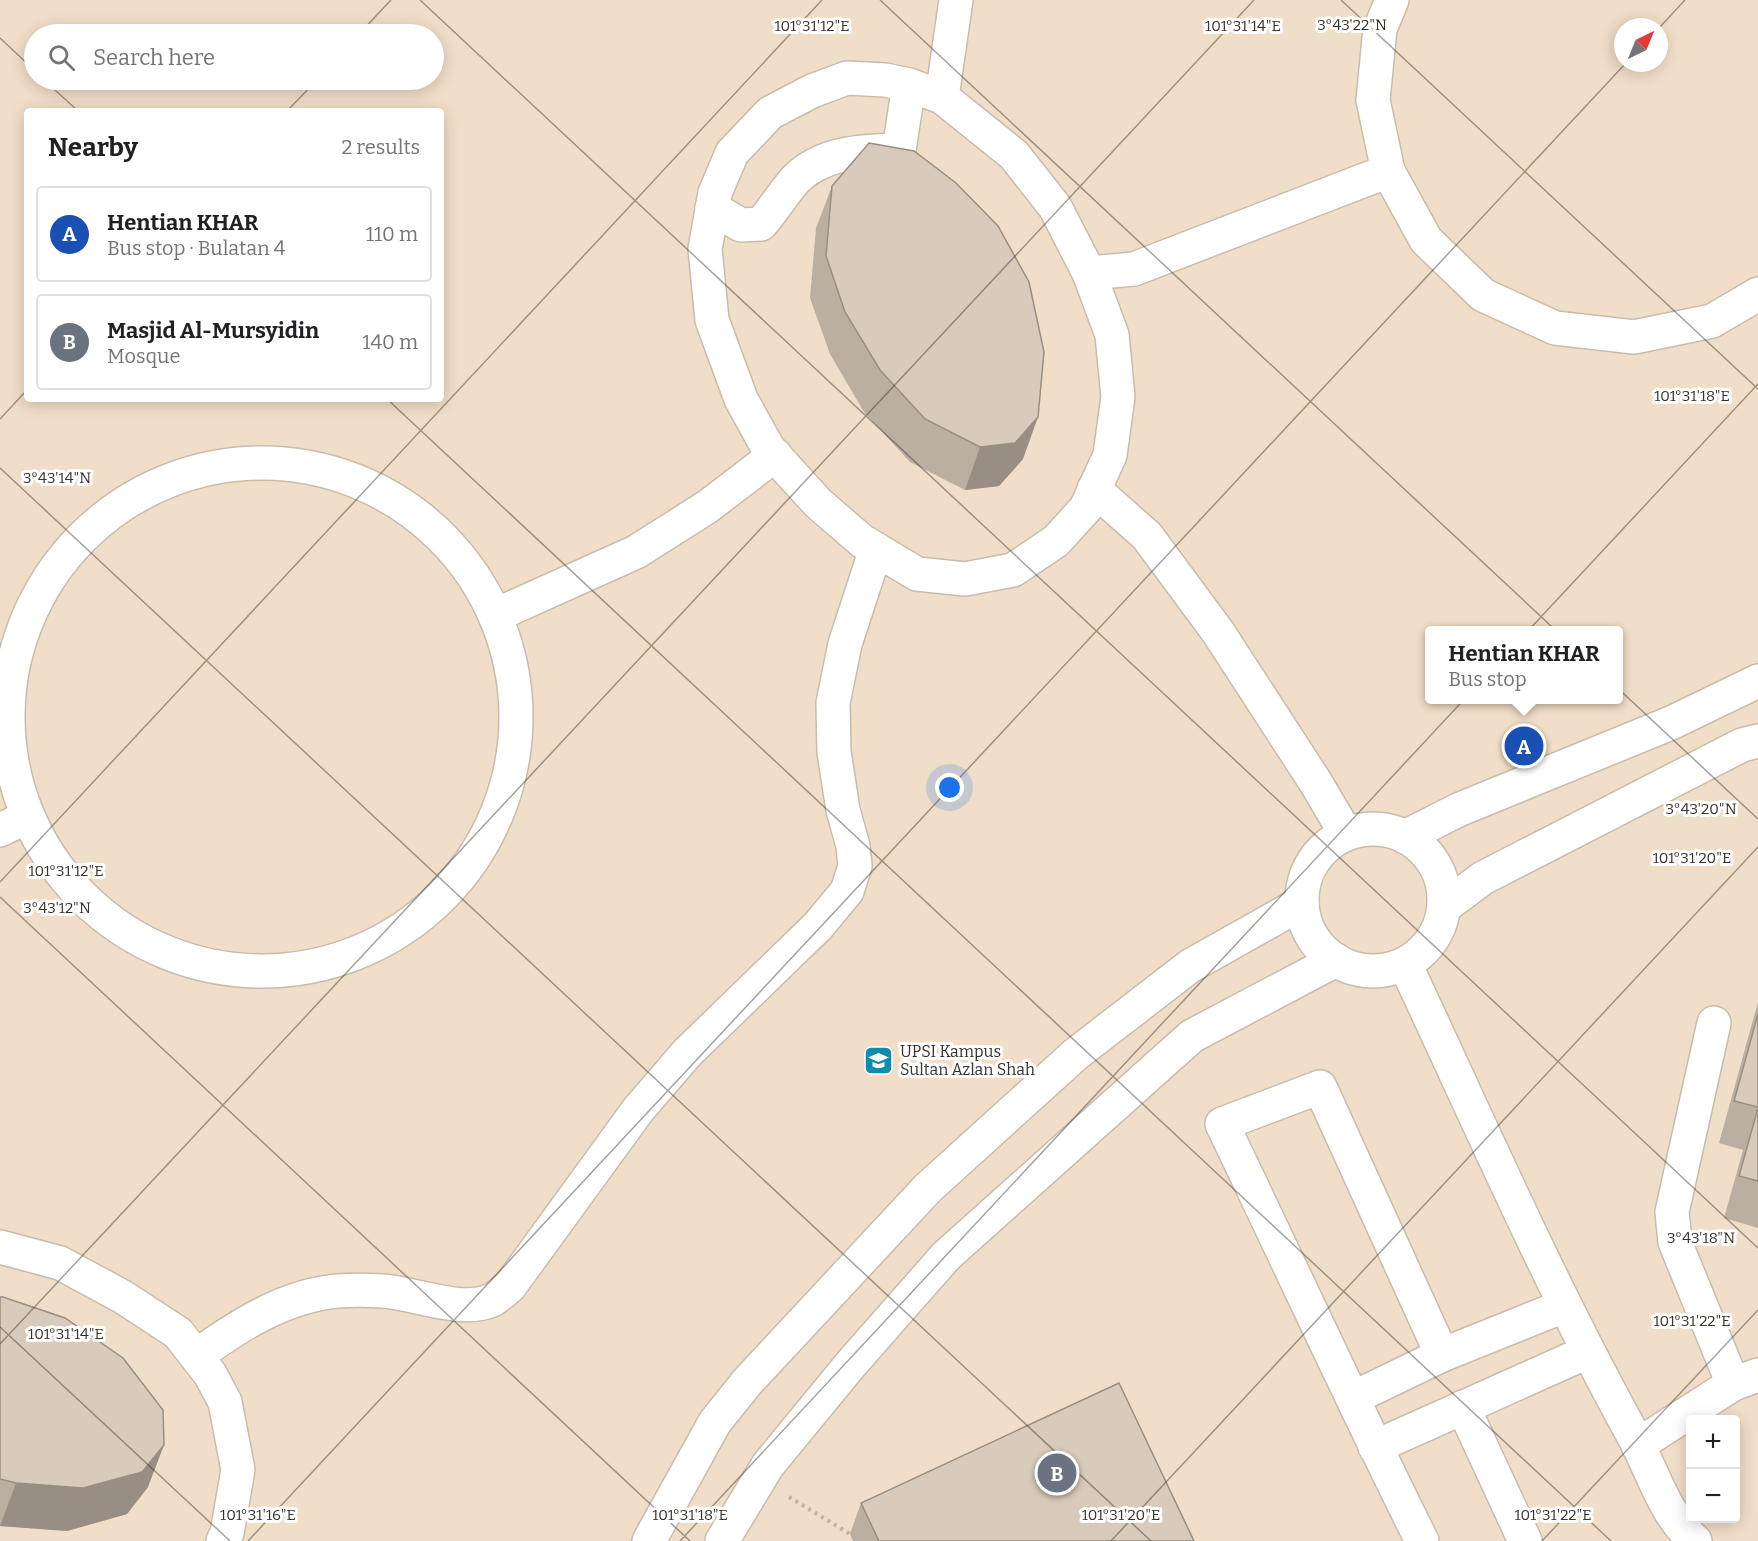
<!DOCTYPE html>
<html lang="en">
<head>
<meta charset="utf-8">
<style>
  body { margin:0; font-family:Bitter,serif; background:#f2f2f2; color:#202124 }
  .controls { position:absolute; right:18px; bottom:18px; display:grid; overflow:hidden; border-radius:6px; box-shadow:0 3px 15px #0003 }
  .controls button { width:54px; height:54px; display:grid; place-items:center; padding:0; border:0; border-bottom:2px solid #e0e0e0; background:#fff; color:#202124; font:30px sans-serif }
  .compass { position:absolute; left:1614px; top:18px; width:54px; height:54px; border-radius:50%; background:#fff; box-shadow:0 3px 15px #0003; rotate:43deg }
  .you { position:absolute; left:950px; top:788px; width:21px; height:21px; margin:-15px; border:4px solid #fff; border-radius:50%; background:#1a73e8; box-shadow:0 0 0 9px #1a73e833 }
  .badge { display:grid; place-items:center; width:39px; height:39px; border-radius:50%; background:#1a73e8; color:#fff; font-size:20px; font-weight:700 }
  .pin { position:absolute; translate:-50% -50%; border:3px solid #fff; box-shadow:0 2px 6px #0006 }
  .popup { position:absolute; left:1425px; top:626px; width:198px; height:78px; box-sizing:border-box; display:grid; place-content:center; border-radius:6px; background:#fff; filter:drop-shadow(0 2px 4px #0005); font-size:20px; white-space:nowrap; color:#757577 }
  .popup b { font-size:22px; color:#202124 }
  .popup::after { content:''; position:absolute; left:50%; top:100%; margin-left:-12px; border:12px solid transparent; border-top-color:#fff }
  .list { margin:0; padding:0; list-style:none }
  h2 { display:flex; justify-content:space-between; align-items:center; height:78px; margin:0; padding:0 24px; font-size:26px }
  h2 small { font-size:20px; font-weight:400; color:#757577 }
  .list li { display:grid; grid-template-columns:39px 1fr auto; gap:18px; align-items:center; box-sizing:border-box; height:96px; margin:0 12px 12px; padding:0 12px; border:2px solid #e0e0e0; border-radius:6px }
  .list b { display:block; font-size:22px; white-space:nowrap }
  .list p { margin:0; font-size:20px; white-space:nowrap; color:#757577 }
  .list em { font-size:20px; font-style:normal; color:#757577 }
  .icon { flex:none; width:33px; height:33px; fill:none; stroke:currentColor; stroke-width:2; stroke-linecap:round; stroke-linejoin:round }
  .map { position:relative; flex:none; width:1758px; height:1541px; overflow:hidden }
  .search { position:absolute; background:#fff; box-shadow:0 3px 15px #0003; left:24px; top:24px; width:420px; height:66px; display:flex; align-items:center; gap:15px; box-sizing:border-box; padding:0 21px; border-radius:33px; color:#757577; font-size:22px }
  .panel { position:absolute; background:#fff; box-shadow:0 3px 15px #0003; left:24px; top:108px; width:420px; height:294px; border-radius:6px }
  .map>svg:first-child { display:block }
</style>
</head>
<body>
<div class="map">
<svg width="1758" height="1541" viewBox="0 0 1758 1541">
  <rect width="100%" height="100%" fill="#f8ebda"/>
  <!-- built -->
  <path fill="#f1dec8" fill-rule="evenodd" d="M0,0H1758V1541H0ZM1623,27H1659V63H1623ZM34,34H434V80H34ZM27,111H441V399H27ZM1430,630H1618V700H1430ZM1690,1420H1736V1518H1690Z"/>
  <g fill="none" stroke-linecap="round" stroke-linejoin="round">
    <defs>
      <g id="minor">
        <path d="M1392,0L1380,29L1373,100L1388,171L1426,240L1483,295L1555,328L1634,337L1712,321L1758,294"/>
        <path d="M847,78L885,80L909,85L942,97L1014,155L1055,207L1089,273L1112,335L1118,397L1110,455L1086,508L1056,541L1013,570L965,579L917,574L862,541L818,503L768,448L741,399L712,320L705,249L715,193L732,153L770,113L812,91Z"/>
        <path d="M942,97L956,0"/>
        <path d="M712,208L741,225L761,224C773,210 783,194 795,180C822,152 862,151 899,150L909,85"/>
        <path d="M1089,273L1134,269L1388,171"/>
        <circle cx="262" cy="717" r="254"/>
        <path d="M1094,489L1147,536L1218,632L1316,783L1346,834"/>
        <path d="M496,615L636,552L707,507L775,455"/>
        <circle cx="1373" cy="900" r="71"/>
        <path d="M0,830L27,817"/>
        <path d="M1405,837L1458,810L1671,723L1758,681"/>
        <path d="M1444,907L1483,878L1742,745L1758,741"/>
        <path d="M1405,964C1479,1122 1549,1283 1633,1435C1653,1471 1663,1513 1695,1541"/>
        <path d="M1714,1023L1672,1212L1675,1242L1733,1384"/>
        <path d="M0,1247L60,1263L123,1297L178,1333L210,1374L225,1402L238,1470L227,1533L223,1541"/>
        <path d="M196,1356C238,1326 284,1296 337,1291C351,1290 368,1290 383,1291C414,1293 462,1314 492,1300C498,1297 504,1291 510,1286L638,1110L687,1053L818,926L847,891L855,866L853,846L843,810L834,752L833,703L845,644L876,549"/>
        <path d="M1353,1398L1442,1355L1564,1306"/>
        <path d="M1463,1407L1525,1541"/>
        <path d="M1638,1445L1733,1384L1758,1375"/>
        <path d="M1375,1447L1587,1352"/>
        <path d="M649,1541L715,1422L748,1381L928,1188L1076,1054L1190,966L1302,903"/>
        <path d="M722,1541L768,1465L851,1364L946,1256L1192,1036L1336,960"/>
        <path d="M1422,1541C1353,1403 1289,1263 1222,1124L1320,1087L1442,1355"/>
      </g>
    </defs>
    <!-- minor casing -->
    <use href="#minor" stroke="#c9bcac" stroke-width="36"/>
    <!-- path -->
    <path stroke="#beb3a5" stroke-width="4" stroke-dasharray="3 4.5" stroke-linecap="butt" d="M789,1497L850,1534"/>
    <!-- minor -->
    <use href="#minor" stroke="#fff" stroke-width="33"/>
  </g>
  <!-- wall -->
  <g fill="#bbafa1">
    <path d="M832,186L1023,459L999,486L965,490L910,462L864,412L830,354L810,298L816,228Z"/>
    <path d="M1758,1002V1228L1724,1218L1743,1150L1719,1143Z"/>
    <path d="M0,1297L148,1487L127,1514L67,1531L0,1526Z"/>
    <path d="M861,1503L1194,1541H853L850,1534Z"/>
  </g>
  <!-- shaded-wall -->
  <g fill="#988e83">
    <path d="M1038,417L1023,459L999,486L965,490L980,447Z"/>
    <path d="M164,1445L148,1487L127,1514L67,1531L0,1526L16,1483Z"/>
  </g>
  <!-- building -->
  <g fill="#d9cbbb" stroke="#988e83" stroke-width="1.5">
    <path d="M869,143L914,151L956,183L998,226L1029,282L1044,352L1038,417L1015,443L980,447L925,419L880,370L845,312L826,256L832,186Z"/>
    <path d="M1758,1014V1107L1734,1101Z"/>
    <path d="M1758,1108V1181L1739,1176Z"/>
    <path d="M0,1297H3L65,1318L123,1358L163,1410L164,1445L142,1472L83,1488L16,1483L0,1479Z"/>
    <path d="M1119,1383L1194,1541H879L861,1503Z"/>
  </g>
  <!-- ticks -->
  <path fill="none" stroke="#38332c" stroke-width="1.5" stroke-opacity="0.45" d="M420,0L1758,1248M880,0L1758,819M1341,0L1758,389M1659,28L1685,0M359,34L391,0M0,38L34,70M44,80L78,111M287,111L317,80M387,399L1611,1541M0,419L27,390M0,468L1151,1541M0,882L822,0M0,897L690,1541M0,1327L230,1541M0,1344L1254,0M248,1541L1626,63M680,1541L1758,384M1111,1541L1758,847M1542,1541L1758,1310"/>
  <!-- icons -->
  <defs>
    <symbol id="university-square" viewBox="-11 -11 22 22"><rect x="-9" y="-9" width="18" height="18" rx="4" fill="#108dae" stroke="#fff"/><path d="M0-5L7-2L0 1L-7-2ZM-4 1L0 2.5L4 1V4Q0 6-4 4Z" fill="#fff"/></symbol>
  </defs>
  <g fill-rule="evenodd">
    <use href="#university-square" x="862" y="1044" width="33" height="33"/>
  </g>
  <g text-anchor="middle" stroke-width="6" stroke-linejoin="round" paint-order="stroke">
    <!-- poi labels -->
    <g font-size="16" fill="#38332c" stroke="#fff" text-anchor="start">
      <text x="900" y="1057">UPSI Kampus<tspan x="900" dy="18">Sultan Azlan Shah</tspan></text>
    </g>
  </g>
  <g font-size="15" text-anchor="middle" fill="#38332c" stroke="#fff" stroke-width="6" stroke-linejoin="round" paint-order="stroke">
    <text x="1352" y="30">3°43'22"N</text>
    <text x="812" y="31">101°31'12"E</text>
    <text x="1243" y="31">101°31'14"E</text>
    <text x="1692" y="401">101°31'18"E</text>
    <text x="57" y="483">3°43'14"N</text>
    <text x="1701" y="814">3°43'20"N</text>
    <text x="1692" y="863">101°31'20"E</text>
    <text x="66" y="876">101°31'12"E</text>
    <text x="57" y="913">3°43'12"N</text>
    <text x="1701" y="1243">3°43'18"N</text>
    <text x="1692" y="1326">101°31'22"E</text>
    <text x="66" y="1339">101°31'14"E</text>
    <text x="258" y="1520">101°31'16"E</text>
    <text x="690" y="1520">101°31'18"E</text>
    <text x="1121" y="1520">101°31'20"E</text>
    <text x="1553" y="1520">101°31'22"E</text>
  </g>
</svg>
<div class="controls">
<button>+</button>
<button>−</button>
</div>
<svg class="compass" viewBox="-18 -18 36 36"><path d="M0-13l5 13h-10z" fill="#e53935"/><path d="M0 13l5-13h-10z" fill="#757577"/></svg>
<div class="you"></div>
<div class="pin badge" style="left:1524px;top:746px;background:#1a4fb4">A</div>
<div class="popup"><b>Hentian KHAR</b>Bus stop</div>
<div class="pin badge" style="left:1057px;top:1473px;background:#6b7280">B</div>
<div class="search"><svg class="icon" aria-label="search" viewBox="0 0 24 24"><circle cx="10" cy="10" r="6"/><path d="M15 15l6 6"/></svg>Search here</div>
<section class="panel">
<h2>Nearby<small>2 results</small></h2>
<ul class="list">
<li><span class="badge" style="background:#1a4fb4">A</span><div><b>Hentian KHAR</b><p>Bus stop · Bulatan 4</p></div><em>110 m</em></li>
<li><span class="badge" style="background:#6b7280">B</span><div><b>Masjid Al-Mursyidin</b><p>Mosque</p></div><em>140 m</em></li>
</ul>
</section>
</div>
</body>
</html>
